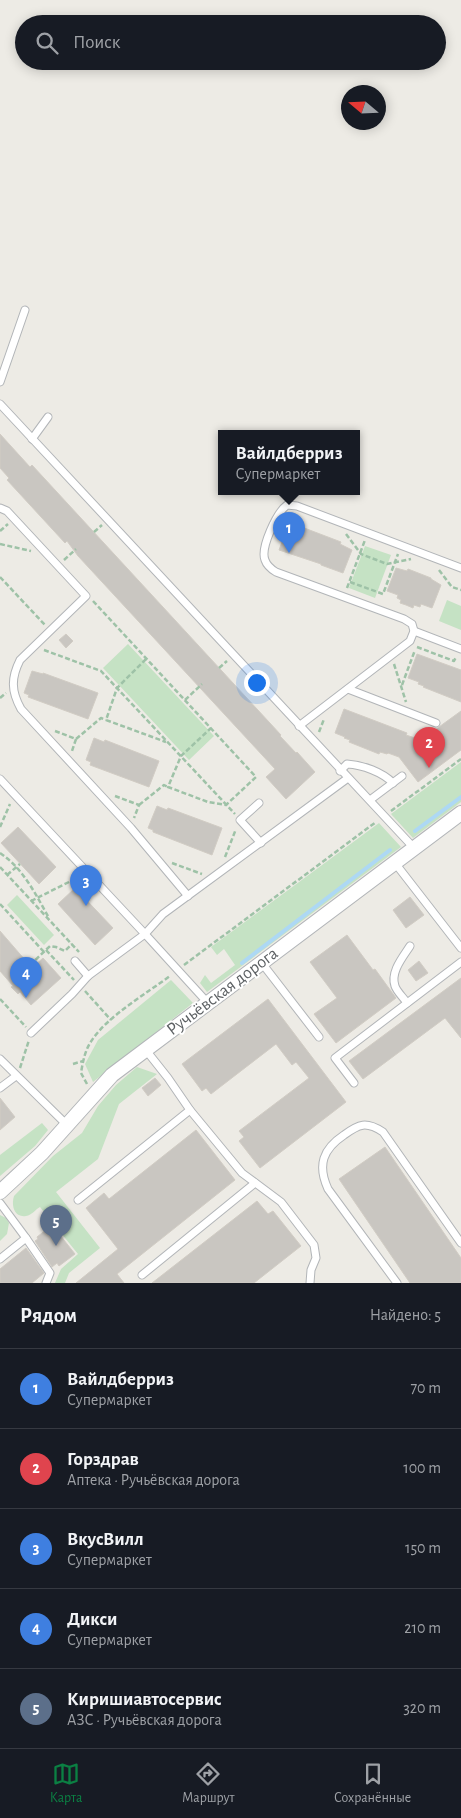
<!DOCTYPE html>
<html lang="ru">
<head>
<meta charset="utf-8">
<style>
  body { margin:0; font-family:"Alegreya Sans",sans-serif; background:#20242c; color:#f1f3f6 }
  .compass { position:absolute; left:341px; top:85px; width:45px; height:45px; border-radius:50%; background:#171b24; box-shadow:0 2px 12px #0003; rotate:289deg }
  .you { position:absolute; left:256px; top:682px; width:18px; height:18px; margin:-12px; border:4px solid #fff; border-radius:50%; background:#1a73e8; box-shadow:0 0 0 8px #1a73e833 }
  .badge { display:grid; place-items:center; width:32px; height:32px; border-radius:50%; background:#0b8043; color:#fff; font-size:16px; font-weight:700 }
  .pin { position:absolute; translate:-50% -41px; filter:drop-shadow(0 1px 2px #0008) }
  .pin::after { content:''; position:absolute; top:26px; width:18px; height:15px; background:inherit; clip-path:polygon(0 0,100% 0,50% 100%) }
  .popup { position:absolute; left:218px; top:430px; width:142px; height:65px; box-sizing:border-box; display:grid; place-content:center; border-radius:0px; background:#171b24; filter:drop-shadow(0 1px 4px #0005); font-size:16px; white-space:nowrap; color:#9ea1a6 }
  .popup b { font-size:19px; color:#f1f3f6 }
  .popup::after { content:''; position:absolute; left:50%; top:100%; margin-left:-10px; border:10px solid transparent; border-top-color:#171b24 }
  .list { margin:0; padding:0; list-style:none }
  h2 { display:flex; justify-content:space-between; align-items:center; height:65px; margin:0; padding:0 20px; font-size:21px }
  h2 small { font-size:16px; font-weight:400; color:#9ea1a6 }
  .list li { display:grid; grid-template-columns:32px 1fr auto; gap:15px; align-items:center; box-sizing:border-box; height:80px; padding:0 20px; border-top:1px solid #363941 }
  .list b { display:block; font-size:19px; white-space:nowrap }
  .list p { margin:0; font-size:16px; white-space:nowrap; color:#9ea1a6 }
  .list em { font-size:16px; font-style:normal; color:#9ea1a6 }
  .icon { flex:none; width:28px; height:28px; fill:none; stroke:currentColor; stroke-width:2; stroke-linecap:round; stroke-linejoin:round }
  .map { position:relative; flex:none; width:461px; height:1283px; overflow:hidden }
  .search { position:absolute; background:#171b24; box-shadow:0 2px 12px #0003; left:15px; right:15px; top:15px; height:55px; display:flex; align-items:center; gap:12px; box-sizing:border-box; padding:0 18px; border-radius:28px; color:#9ea1a6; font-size:19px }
  .sheet { height:465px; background:#171b24 }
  nav { display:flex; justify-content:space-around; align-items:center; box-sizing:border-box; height:70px; border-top:1px solid #363941; background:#171b24; font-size:14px; color:#9ea1a6 }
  nav a { display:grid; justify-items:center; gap:2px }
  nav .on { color:#0b8043 }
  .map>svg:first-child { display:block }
</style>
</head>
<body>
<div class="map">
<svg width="461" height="1283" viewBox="0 0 461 1283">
  <rect width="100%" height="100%" fill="#edebe5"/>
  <!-- green -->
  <g fill="#c5e2c4">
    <path d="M365,546L391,555L375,598L349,588Z"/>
    <path d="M447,600L461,606V630L439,621Z"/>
    <path d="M128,644L214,736L189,760L103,668Z"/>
    <path d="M461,762V802L413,838L391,814Z"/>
    <path d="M379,823L401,847L207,992L200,983L205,975L211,983L235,965L224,949L217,955L211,947Z"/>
    <path d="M17,895L54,935L44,945L7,905Z"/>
    <path d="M171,980L193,1003L93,1082L85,1064L98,1040Z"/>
    <path d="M137,1067L157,1074L119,1104L98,1159L56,1192L100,1248L69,1273L65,1283H55L61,1269L78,1254L40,1207C36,1209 32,1215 26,1216C14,1218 11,1205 14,1196L53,1156L82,1133L98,1106L116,1085Z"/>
    <path d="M42,1123L48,1130L35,1146L0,1176V1155Z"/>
    <path d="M0,1215L6,1218L9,1223L7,1234L0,1241Z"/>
  </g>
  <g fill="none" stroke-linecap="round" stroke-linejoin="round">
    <!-- stream -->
    <g stroke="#add8f4" stroke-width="4">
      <path d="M415,831L461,797"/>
      <path d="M242,963L390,850"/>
    </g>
  </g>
  <!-- building -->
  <g fill="#c9c6c1" stroke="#d1ccc4">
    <path d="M0,434L30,467L32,465L281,735L280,736L296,753L297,752L315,772L286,799L266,777L275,769L78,556L67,541L65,543L7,480L9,478L0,468Z"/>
    <path d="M288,526L298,529L299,526L341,542L340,544L352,550L343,573L321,565V564L279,550Z"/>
    <path d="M396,568L407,571L408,569L431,578V579L441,585L432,608L421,604L420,607L414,605L413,608L406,605L400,603L401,600L397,598L398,595L387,591Z"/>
    <path d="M66,634L73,641L66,648L59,640Z"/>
    <path d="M417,654L461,670V702L423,687L424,686L418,684L419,682L408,678Z"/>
    <path d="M32,671L43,674V673L98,693L88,719L28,697L29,695L24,693Z"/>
    <path d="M344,709L407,733L406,735L421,740L461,711V750L418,782L399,757L388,753L387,754L380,752L379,754L349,742L350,740L344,738L345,737L335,733Z"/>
    <path d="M94,738L104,742L105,740L159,761L149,787L90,765L91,762L86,760Z"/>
    <path d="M157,806L167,810L168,808L222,828L212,855L153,832V830L148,828Z"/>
    <path d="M18,827L56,867L39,884L1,843Z"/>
    <path d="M75,888L113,928L95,945L58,904Z"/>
    <path d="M410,897L424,915L406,928L393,910Z"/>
    <path d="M0,931L32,968L43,958L61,978L31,1005L20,992L18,994L11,987L13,986L0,971Z"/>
    <path d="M347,935L373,970L375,969L396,998L336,1043L314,1014L337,998L310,962Z"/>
    <path d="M419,961L428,973L416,981L408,970Z"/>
    <path d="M461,978V1038L445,1018L363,1079L349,1061Z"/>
    <path d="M268,999L346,1102L260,1168L239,1141L244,1137L239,1131L309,1078L296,1062L292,1065L276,1044L211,1094L206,1088L202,1091L182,1064Z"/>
    <path d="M155,1078L161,1085L148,1096L142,1088Z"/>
    <path d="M0,1098L15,1117L0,1130Z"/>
    <path d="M196,1130L235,1180L117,1274L124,1283H76L118,1249L86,1208L104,1193L109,1199Z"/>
    <path d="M385,1147L461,1258V1283H410L339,1179Z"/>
    <path d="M257,1201L268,1214L273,1211L301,1246L254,1283H152Z"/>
    <path d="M52,1225L75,1254L59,1266L57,1263L52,1267L35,1241L38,1239L37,1237Z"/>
    <path d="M26,1248L44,1273L32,1283H0V1269Z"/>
  </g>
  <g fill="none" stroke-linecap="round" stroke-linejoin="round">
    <defs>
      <g id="lane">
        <path d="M0,382L25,310"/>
        <path d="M0,404L414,848"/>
        <path d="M32,439L48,417"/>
        <path d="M0,508L7,511L86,596L20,660C11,678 11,691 21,709L131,828L188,896"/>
        <path d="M414,631L461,649"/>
        <path d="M348,689L436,723"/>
        <path d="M299,726L410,641L414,631L412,624L404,619L276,572C271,569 267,566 265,560C260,548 277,512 287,505L297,506L461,568"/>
        <path d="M340,771L347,764C363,765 382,772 393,783"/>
        <path d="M0,779L145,934L163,914L348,778"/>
        <path d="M370,800L402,776"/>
        <path d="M259,803L240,820L261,843"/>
        <path d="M395,863L461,948"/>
        <path d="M75,961L88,976"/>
        <path d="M261,962L319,1037"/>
        <path d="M407,1003C404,998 397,992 395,986C390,972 403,957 410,946"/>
        <path d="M31,1033L72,994L88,976L145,934L207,1002"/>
        <path d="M145,1049L168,1078L190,1110L242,1173L281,1202L314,1245L316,1258L311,1270L310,1283"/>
        <path d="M0,1059L67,1125"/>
        <path d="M354,1083L335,1058L461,962"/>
        <path d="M0,1088L16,1076"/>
        <path d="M78,1200L190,1110"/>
        <path d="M0,1203L26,1238"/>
        <path d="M0,1259L26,1238L50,1273L46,1283"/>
        <path d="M142,1275L255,1183"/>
        <path d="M397,1283L328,1189C317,1165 323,1149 344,1135C359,1124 366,1121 383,1132L461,1243"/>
      </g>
      <path id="street" d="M0,1192L42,1153L112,1075L461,813"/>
    </defs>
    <!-- lane casing -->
    <use href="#lane" stroke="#b2b5b8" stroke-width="9"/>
    <!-- street casing -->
    <use href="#street" stroke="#b2b5b8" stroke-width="16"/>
    <!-- path -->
    <g stroke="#9ec2a7" stroke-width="2.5" stroke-dasharray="5 2.5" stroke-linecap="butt">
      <path d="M286,520L300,517"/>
      <path d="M0,531L8,524"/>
      <path d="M94,532L102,525"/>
      <path d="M346,534L361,554L387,564L411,559"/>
      <path d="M0,544L31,551"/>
      <path d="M64,560L76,549"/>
      <path d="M439,570L452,587L461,590"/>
      <path d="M0,577L45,625"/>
      <path d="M350,582L383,594L398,554"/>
      <path d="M347,588L365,540"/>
      <path d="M93,601L256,777L226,805L208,802L168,787L181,756L211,728"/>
      <path d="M417,647L454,661L456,657"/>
      <path d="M44,650L101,671L235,814"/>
      <path d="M146,659L117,688L106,720L166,742"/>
      <path d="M394,664L406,702"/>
      <path d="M219,668L227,661"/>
      <path d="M402,685L415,650"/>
      <path d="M0,698L6,693"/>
      <path d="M185,700L202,684"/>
      <path d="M55,731L76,739L72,751"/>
      <path d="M319,732L324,719"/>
      <path d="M76,739L101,718L106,720"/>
      <path d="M115,796L139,805L134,818"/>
      <path d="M139,805L164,785L168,787"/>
      <path d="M391,811L461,759"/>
      <path d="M0,827L10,804"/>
      <path d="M0,853C23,868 36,895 49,918"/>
      <path d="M225,857L236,829"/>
      <path d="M172,863L202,874"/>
      <path d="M0,867L79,952"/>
      <path d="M7,875L20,864"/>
      <path d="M31,901L79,877"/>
      <path d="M0,904L44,952"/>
      <path d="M46,950L74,980"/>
      <path d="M30,965L50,946L56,947L65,951L72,944"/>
      <path d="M184,965L376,822"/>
      <path d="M85,991L111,1020"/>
      <path d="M0,999L26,1027"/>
      <path d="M73,1064L83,1061"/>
      <path d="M20,1068L29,1040"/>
      <path d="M87,1084L81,1073C83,1061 85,1050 92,1040C108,1016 147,993 170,976"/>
    </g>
    <!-- lane -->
    <use href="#lane" stroke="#fff" stroke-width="7"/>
    <!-- street -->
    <use href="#street" stroke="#fff" stroke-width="14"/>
  </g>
  <g text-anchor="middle" stroke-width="4" stroke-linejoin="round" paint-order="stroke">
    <!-- street labels -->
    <g font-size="18" fill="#5c6063" stroke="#fff">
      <text transform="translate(222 991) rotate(-37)" y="6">Ручьёвская дорога</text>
    </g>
  </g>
</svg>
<svg class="compass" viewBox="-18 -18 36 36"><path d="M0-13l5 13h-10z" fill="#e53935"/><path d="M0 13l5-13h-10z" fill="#9ea1a6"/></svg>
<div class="you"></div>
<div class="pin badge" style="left:289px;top:553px;background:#3f7fe0">1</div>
<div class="popup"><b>Вайлдберриз</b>Супермаркет</div>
<div class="pin badge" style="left:429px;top:768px;background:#e0444e">2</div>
<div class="pin badge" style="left:86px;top:906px;background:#3f7fe0">3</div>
<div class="pin badge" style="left:26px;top:998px;background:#3f7fe0">4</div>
<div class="pin badge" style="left:56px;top:1246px;background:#5c6f8a">5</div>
<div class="search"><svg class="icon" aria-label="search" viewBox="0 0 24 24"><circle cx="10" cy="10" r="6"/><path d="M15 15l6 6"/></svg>Поиск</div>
</div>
<section class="sheet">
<h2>Рядом<small>Найдено: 5</small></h2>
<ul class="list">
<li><span class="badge" style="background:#3f7fe0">1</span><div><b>Вайлдберриз</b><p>Супермаркет</p></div><em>70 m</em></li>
<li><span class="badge" style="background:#e0444e">2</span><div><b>Горздрав</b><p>Аптека · Ручьёвская дорога</p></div><em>100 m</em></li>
<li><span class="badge" style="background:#3f7fe0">3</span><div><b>ВкусВилл</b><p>Супермаркет</p></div><em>150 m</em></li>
<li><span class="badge" style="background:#3f7fe0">4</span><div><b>Дикси</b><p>Супермаркет</p></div><em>210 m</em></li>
<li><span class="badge" style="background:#5c6f8a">5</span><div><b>Киришиавтосервис</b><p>АЗС · Ручьёвская дорога</p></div><em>320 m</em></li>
</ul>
</section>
<nav>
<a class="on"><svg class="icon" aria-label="map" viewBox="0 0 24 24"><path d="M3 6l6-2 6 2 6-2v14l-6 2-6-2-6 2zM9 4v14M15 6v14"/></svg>Карта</a>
<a><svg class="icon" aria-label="directions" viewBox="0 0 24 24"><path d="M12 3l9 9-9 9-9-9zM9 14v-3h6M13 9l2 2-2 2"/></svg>Маршрут</a>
<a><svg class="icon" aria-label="saved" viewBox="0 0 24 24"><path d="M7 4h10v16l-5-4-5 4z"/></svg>Сохранённые</a>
</nav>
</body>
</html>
